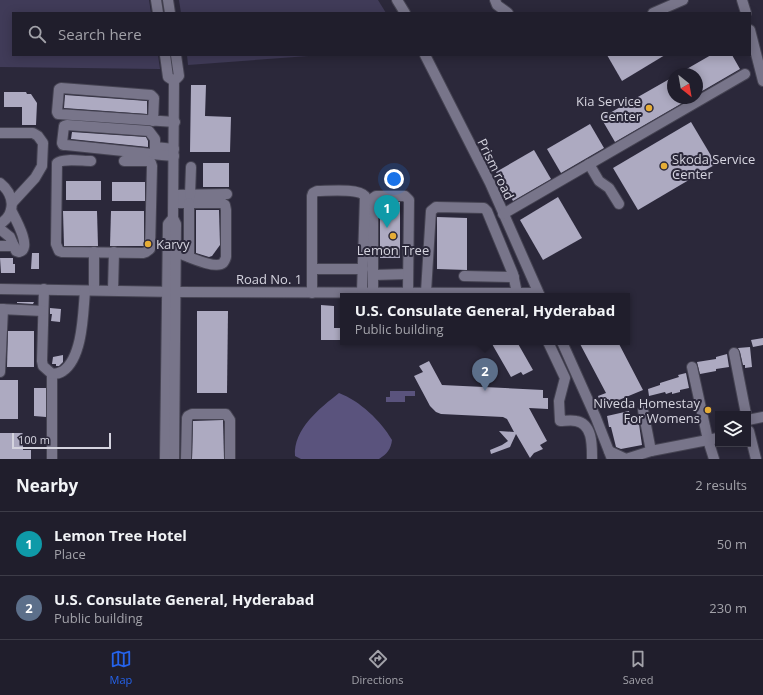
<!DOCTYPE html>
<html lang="en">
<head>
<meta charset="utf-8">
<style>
  body { margin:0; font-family:"Open Sans",sans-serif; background:#2d2b38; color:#f1f3f6 }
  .controls { position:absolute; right:12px; bottom:12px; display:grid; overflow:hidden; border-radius:0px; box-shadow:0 2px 10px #0003 }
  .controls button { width:36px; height:36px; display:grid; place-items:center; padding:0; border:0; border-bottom:1px solid #3d3c48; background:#201e2c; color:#f1f3f6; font:20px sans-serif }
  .compass { position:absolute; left:667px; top:68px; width:36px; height:36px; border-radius:50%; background:#201e2c; box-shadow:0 2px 10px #0003; rotate:149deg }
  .scale { position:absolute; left:12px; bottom:10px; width:99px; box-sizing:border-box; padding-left:4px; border:2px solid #d5d4df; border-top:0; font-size:11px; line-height:14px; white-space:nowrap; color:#d5d4df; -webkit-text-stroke:3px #2b283a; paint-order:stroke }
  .you { position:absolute; left:394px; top:179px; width:14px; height:14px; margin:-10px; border:3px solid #fff; border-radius:50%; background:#1a73e8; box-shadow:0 0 0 6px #1a73e833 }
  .badge { display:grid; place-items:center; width:26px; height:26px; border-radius:50%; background:#2563eb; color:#fff; font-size:13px; font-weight:700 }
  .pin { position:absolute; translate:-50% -33px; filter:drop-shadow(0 1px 2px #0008) }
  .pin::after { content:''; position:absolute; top:21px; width:14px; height:12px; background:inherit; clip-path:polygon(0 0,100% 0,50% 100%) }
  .popup { position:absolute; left:340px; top:293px; width:290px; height:52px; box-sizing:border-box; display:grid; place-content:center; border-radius:0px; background:#201e2c; filter:drop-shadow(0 1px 3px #0005); font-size:13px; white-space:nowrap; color:#a2a2a9 }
  .popup b { font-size:15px; color:#f1f3f6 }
  .popup::after { content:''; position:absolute; left:50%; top:100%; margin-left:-8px; border:8px solid transparent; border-top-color:#201e2c }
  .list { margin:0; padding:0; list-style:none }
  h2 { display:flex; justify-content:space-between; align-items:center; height:52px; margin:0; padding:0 16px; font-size:17px }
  h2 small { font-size:13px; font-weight:400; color:#a2a2a9 }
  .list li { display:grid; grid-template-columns:26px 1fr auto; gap:12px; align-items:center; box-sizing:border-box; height:64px; padding:0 16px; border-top:1px solid #3d3c48 }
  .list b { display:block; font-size:15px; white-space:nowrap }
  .list p { margin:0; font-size:13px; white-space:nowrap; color:#a2a2a9 }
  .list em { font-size:13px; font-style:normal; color:#a2a2a9 }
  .icon { flex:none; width:22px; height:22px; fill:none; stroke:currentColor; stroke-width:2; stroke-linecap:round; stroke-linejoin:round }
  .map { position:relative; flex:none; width:763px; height:459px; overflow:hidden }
  .search { position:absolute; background:#201e2c; box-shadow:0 2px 10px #0003; left:12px; right:12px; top:12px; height:44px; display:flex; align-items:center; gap:10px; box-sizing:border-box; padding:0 14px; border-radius:0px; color:#a2a2a9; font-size:15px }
  .sheet { height:180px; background:#201e2c }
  nav { display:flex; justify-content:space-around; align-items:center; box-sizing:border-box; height:56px; border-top:1px solid #3d3c48; background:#201e2c; font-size:11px; color:#a2a2a9 }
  nav a { display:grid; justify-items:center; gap:2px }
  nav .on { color:#2563eb }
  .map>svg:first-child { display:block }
</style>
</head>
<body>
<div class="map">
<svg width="763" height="459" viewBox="0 0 763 459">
  <rect width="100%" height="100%" fill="#2b283a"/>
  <!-- green -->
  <g fill="#403b58">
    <path d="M0,0H149L151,13H13V55H158L160,69L0,67Z"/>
    <path d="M179,0H378L386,13H181Z"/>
    <path d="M187,55H322L188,65Z"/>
  </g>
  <!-- water -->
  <g fill="#5a537d">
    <path d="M390,391H415V396H405V402H386V397H390Z"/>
    <path d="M339,393C360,401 381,421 392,440C391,449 387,454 379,459H301L295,456C293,429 320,408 339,393Z"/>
  </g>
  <!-- building -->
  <g fill="#adaac1">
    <path d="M607,55H665L622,81Z"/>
    <path d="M711,55H732L740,69L697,94V74H678Z"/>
    <path d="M673,77V98H691L615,142L601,118Z"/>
    <path d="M191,85H206L205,116L231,117L230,152H190Z"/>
    <path d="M4,92H26L27,94H31L37,103L36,125H22V107H4Z"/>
    <path d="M65,95L147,101V114L64,108Z"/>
    <path d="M691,122L716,164L638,210L613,168Z"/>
    <path d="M590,124L604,148L561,173L547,149Z"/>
    <path d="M72,132L146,137L148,141V147L71,139Z"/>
    <path d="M534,150L551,179L513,201L496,172Z"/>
    <rect x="203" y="163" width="26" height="24"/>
    <rect x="66" y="181" width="35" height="19"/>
    <rect x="112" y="182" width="33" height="19"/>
    <path d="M558,197L582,238L543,260L520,220Z"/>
    <rect x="380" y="202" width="20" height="56"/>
    <path d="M196,210H219L220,245L212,256L209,257L196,253Z"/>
    <path d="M63,211H97L98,246H64Z"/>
    <path d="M111,211H144V246H110Z"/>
    <path d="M437,217L467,218V270L437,269Z"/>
    <path d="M32,253H39V269H31Z"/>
    <path d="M0,258H13V264H15V273H1Z"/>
    <path d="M17,302H34L33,304L17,303Z"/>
    <path d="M321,305L334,306V328H343V340H321Z"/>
    <path d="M50,308L61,309L60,322L51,321L52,314H50Z"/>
    <path d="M197,311H228L227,393H197Z"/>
    <path d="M8,331H34V367H7Z"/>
    <path d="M763,338V345L753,347L751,340Z"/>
    <path d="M496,342H517L533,370L523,375L521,372L511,377L492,344Z"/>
    <path d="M579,342H618L643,390L602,407L598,396L606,393Z"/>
    <path d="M750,347L752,367L745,368V365H743L740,352L738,348Z"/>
    <path d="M727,354L729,367L716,369V371L700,374L697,362L716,359V357Z"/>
    <path d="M63,355V362L59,366H56V364H52L53,357Z"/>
    <path d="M429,361L442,385L543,390V398H548V409L529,408L547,441L540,445L543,449L534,453L530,458L516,434L510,447L491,454L490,450L502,445L508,441L499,431L514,432L507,419L503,417L441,414L436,412L430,406L414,376L423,372L419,366Z"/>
    <path d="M686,373L689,388L680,390V392L672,394V392L666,394L665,392L649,396L648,389L660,385V383L679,377L678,375Z"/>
    <rect x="0" y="380" width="18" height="39"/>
    <path d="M34,388H46V417L34,416Z"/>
    <path d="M629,411L632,425L639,424L642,445L621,449L616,447L611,427H609L607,416Z"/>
    <path d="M223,420L224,459H192L193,421Z"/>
    <path d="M0,433H23V450H31V459H0Z"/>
  </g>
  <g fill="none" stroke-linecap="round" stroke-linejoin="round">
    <defs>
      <g id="minor">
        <path d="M156,0L158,13"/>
        <path d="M168,0L170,13"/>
        <path d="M397,0L405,13"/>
        <path d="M495,0L497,5L508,13"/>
        <path d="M742,0L746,13"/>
        <path d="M653,13L683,0"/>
        <path d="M750,30L763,81"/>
        <path d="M165,55L168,77L174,81"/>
        <path d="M425,55L490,183L540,296"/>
        <path d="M153,121L154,98L151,95L61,88L59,89L57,112L58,114L175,122"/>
        <path d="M0,133H33L38,136L43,143L42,166L35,178L12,203"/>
        <path d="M155,147L174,149"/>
        <path d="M155,154V139L149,131L67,125L64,126L62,143L63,145H66L162,155L174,156"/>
        <path d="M91,161C82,161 63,158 57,163L56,244L59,251L62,252L143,253L146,252L150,249L152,166L151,163L148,161H124"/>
        <path d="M589,164L599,181L609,188L619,204"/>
        <path d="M0,183C14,194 17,213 0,224"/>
        <path d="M174,195L227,194"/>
        <path d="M190,195L191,167"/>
        <path d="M174,203H222L225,205L226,210V257C226,258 224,262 223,263C215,270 185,255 176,252"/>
        <path d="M503,214L745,74"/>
        <path d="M0,229L10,237L16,251L19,252C33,249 15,218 11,210"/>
        <path d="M0,246H14"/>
        <path d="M94,252V290"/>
        <path d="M189,257V203"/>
        <path d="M312,269H363"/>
        <path d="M373,275L408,274"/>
        <path d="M464,276L514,277"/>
        <path d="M0,289L177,292L538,293"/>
        <path d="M44,289L42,361L43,366L52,374V459"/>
        <path d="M113,290L114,252"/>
        <path d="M373,292V198L376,196H405L409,200L408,292"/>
        <path d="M426,292L431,211L436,207L484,208L487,211L513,274L517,293"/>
        <path d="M312,293V196L313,193L317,191C329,191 358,188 365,196L362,292"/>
        <path d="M0,309L43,311"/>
        <path d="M548,342L565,378L559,401L560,421C565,421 571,420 576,421C593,424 592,446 592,459"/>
        <path d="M562,342L596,418L612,459"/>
        <path d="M734,353L746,414"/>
        <path d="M692,367L708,440L714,459"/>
        <path d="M0,372L3,309"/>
        <path d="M52,374C56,374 60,373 63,371C83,357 83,313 85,291"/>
        <path d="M643,410L651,451"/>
        <path d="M748,420L763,417"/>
        <path d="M749,431L756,459"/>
        <path d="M609,451L626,459L651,451L718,438"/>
        <path d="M165,459L168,224L173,218"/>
        <path d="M174,459L176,224L173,218L174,81L179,76L176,55"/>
        <path d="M186,459L187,418L188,416L192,414H226L230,420V459"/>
      </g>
    </defs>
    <!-- minor casing -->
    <use href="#minor" stroke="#454352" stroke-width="12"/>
    <!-- minor -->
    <use href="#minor" stroke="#78758a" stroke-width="10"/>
  </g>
  <!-- markers -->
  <g fill="#e6ad36" stroke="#2b283a" stroke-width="1.5">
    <circle cx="649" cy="108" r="4"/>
    <circle cx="664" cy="166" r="4"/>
    <circle cx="393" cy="236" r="4"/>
    <circle cx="148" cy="244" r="4"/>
    <circle cx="708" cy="410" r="4"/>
  </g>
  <g text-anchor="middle" stroke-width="4" stroke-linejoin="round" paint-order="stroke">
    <!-- poi labels -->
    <g font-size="13" fill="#d5d4df" stroke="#2b283a" text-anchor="end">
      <text x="641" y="106">Kia Service<tspan x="641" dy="15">Center</tspan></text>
      <text x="672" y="164" text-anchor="start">Skoda Service<tspan x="672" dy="15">Center</tspan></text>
      <text x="156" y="249" text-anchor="start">Karvy</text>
      <text x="393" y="255" text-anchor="middle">Lemon Tree</text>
      <text x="700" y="408">Niveda Homestay<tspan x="700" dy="15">For Womens</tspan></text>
    </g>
    <!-- street labels -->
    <g font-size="13" fill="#d5d4df" stroke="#2b283a">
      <text transform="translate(496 169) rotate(64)" y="5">Prism road</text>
      <text x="269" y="284">Road No. 1</text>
    </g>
  </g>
</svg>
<div class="controls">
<button><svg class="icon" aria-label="layers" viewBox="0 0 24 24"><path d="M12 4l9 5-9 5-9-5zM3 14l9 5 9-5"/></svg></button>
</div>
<svg class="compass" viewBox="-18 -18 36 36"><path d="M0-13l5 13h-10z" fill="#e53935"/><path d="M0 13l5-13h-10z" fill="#a2a2a9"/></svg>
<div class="scale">100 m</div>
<div class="you"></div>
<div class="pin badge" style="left:387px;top:228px;background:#0f9aa8">1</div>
<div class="pin badge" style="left:485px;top:391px;background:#5c6f8a">2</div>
<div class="popup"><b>U.S. Consulate General, Hyderabad</b>Public building</div>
<div class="search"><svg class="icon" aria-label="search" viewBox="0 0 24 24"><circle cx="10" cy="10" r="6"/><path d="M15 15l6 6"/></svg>Search here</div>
</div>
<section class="sheet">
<h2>Nearby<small>2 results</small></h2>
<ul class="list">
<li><span class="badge" style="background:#0f9aa8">1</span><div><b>Lemon Tree Hotel</b><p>Place</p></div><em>50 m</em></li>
<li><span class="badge" style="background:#5c6f8a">2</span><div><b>U.S. Consulate General, Hyderabad</b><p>Public building</p></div><em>230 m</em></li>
</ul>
</section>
<nav>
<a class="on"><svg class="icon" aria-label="map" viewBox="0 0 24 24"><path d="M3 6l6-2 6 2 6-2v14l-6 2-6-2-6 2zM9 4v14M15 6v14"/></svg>Map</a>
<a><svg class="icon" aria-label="directions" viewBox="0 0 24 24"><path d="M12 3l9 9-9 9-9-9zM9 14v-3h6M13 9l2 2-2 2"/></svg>Directions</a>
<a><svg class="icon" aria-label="saved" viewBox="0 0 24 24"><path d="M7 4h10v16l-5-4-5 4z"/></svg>Saved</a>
</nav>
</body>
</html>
